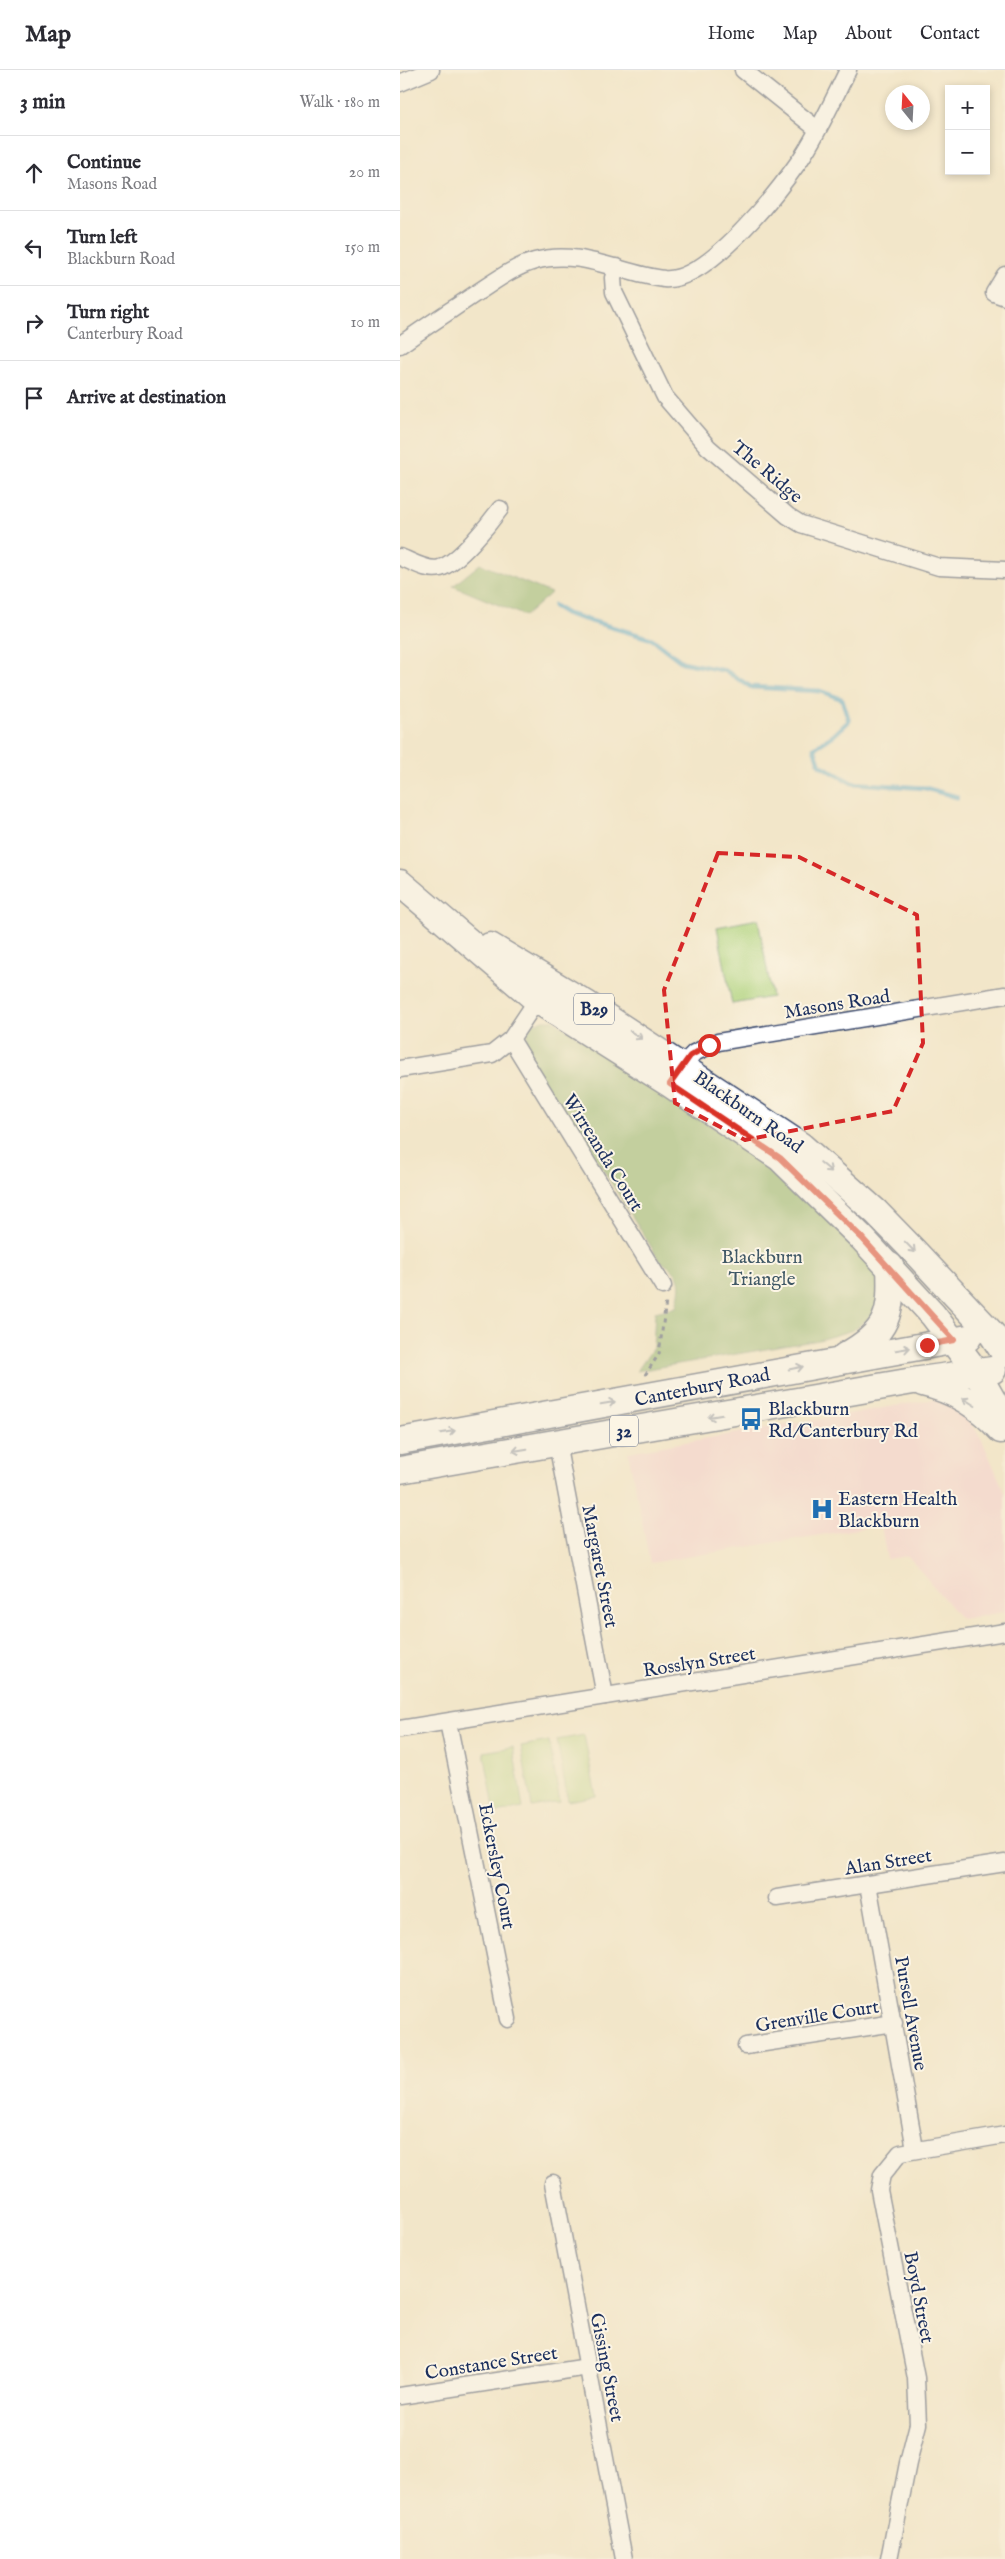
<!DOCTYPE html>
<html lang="en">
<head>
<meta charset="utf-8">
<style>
  body { margin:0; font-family:"IM FELL English",serif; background:#f7f7f7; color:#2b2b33 }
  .controls { position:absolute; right:15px; top:15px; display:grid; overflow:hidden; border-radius:0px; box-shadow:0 2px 8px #0003 }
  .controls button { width:45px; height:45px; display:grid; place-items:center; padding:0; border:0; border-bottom:1px solid #e1e1e2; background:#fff; color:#2b2b33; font:25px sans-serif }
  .compass { position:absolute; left:485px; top:15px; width:45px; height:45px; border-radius:50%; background:#fff; box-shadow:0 2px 8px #0003; rotate:342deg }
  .stop { position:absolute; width:15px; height:15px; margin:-11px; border:4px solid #d93025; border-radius:50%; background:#fff }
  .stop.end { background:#d93025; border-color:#fff; box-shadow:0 1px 5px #0008 }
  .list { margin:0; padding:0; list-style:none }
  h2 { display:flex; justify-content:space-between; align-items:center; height:65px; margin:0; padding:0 20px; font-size:21px }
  h2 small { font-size:16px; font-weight:400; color:#7c7c81 }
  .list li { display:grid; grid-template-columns:32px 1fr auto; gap:15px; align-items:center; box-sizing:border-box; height:75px; padding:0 20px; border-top:1px solid #e1e1e2 }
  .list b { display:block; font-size:19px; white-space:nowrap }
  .list p { margin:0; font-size:16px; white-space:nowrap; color:#7c7c81 }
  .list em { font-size:16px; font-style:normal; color:#7c7c81 }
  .icon { flex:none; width:28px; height:28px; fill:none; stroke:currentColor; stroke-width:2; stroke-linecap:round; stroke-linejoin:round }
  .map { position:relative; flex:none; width:605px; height:2489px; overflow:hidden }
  header { display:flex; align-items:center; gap:30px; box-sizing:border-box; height:70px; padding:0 25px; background:#fff; border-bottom:1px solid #e1e1e2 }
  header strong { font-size:24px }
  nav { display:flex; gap:28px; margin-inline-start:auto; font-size:18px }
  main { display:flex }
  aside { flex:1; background:#fff }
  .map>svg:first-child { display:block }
</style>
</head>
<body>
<header>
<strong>Map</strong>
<nav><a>Home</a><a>Map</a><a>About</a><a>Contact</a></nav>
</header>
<main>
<aside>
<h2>3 min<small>Walk · 180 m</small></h2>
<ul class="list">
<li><svg class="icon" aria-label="ahead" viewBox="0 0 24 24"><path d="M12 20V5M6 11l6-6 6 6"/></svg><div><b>Continue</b><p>Masons Road</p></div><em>20 m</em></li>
<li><svg class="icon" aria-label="left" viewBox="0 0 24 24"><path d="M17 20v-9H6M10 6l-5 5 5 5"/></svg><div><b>Turn left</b><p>Blackburn Road</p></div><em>150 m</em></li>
<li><svg class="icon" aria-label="right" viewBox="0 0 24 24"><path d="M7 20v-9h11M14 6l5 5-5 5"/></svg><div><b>Turn right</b><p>Canterbury Road</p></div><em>10 m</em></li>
<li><svg class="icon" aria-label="arrive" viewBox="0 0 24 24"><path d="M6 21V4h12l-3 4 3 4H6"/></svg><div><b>Arrive at destination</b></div></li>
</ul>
</aside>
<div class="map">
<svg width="605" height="2489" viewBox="0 0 605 2489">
  <rect width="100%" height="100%" fill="#fcf5e5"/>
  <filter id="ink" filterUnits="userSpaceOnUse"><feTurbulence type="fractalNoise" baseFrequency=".02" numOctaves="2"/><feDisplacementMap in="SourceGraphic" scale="10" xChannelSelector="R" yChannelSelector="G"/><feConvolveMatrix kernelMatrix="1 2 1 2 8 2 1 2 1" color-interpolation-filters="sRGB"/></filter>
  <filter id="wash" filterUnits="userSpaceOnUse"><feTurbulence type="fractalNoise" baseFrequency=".0096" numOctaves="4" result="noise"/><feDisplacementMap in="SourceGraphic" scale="20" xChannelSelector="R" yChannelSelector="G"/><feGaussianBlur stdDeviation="1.12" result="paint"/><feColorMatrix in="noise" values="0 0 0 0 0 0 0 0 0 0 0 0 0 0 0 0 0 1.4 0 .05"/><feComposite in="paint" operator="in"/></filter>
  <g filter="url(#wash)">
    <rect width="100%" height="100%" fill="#f2e6c9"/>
    <!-- built -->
    <path fill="#f7cfd5" d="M535,1329L547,1334L572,1354L582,1370L605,1423V1542L561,1549L508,1486L487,1489L481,1455L250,1493L228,1382Z"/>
    <!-- green -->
    <g fill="#add27c" stroke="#64806d">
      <path d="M358,849L372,927L332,934L317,857Z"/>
      <path d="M184,1665L196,1726L168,1731L157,1670Z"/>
      <path d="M149,1671L160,1732L132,1737L121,1676Z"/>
      <path d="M113,1677L123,1738L95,1743L84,1682Z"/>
    </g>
    <!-- forest -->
    <g fill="#8ab46c" stroke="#527265">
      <path d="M80,494L151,523L125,546L53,516Z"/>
      <path d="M144,950H153L390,1109L448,1166L483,1211L481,1239L453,1260L419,1270L237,1301L253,1278L255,1242L276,1237C282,1212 283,1205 260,1191L171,1048L128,993L125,981L128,961L133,954Z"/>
    </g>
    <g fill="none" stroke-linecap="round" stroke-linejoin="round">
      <!-- stream -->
      <path stroke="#51a4cc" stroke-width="5" d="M154,536L167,544L252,569L282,592L326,601L351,617L420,621L442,629L449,651L434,665L414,678L420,695L452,713L525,718L557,727"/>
    </g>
  </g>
  <g filter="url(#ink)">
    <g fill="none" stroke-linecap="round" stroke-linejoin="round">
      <defs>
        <g id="street">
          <path d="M343,0L417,59"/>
          <path d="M0,13L31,0"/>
          <path d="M217,197L213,208L214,222L265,327L308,377L388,446L401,454L539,497L605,500"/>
          <path d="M605,205L594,223L605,227"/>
          <path d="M0,275C25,257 50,241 75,224C94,212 113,197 135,191C180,178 221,204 264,209C307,213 377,123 400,90C419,62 433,30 448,0"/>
          <path d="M0,487C11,491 28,502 40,498C58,493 89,454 100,439"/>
          <path d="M111,969L263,1216"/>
          <path d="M282,995L294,983L318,972L605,925"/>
          <path d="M0,999L92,984L111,969L137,930"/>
          <path d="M157,1373L205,1626"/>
          <path d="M48,1652L108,1949"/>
          <path d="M0,1659L605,1562"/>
          <path d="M468,1814L515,2079"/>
          <path d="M377,1828L605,1793"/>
          <path d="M346,1976L494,1953"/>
          <path d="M153,2113L224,2489"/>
          <path d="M0,2326L188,2297"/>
          <path d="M489,2489L508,2393L518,2354L516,2308L479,2120L482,2105L500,2083L605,2065"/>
        </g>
        <g id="primary">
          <path d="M0,813L137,930L270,1014L380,1088L462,1168L533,1245L577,1303L605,1352"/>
          <path d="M90,876L188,935L400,1075L476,1142L513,1180L592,1264L605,1284"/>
          <path d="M445,1286C489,1262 492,1244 490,1196"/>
          <path d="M523,1313C554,1320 580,1336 601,1360"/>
          <path d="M0,1371L568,1268"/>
          <path d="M0,1400L513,1311L593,1300"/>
        </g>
      </defs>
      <!-- street casing -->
      <use href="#street" stroke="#3b4a6e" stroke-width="19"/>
      <!-- primary casing -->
      <use href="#primary" stroke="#3b4a6e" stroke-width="29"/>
      <!-- path -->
      <path stroke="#3b4a6e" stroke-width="3" stroke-dasharray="4 4" stroke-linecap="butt" d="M245,1305L259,1284L266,1231"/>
      <!-- street -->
      <use href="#street" stroke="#fff" stroke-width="16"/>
      <!-- primary -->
      <use href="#primary" stroke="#fff" stroke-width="26"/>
    </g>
    <!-- one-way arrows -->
    <defs><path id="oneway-shaft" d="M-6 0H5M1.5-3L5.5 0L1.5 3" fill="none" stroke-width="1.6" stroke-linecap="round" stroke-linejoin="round" transform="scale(1.25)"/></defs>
    <g stroke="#8d97ae">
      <use href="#oneway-shaft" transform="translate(236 965) rotate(33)"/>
      <use href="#oneway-shaft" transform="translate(426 1097) rotate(40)"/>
      <use href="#oneway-shaft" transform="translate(510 1177) rotate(46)"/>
      <use href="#oneway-shaft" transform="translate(503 1279) rotate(-9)"/>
      <use href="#oneway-shaft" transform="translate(396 1298) rotate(-11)"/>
      <use href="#oneway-shaft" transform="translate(569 1332) rotate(-148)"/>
      <use href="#oneway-shaft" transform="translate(208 1333) rotate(-10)"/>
      <use href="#oneway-shaft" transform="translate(315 1346) rotate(170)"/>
      <use href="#oneway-shaft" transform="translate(48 1362) rotate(-10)"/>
      <use href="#oneway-shaft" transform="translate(120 1380) rotate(170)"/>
    </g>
  </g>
  <g fill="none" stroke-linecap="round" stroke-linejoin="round" filter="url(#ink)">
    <!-- route -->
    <path stroke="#d93025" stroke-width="6" d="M309,975L290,986L270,1014L380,1088L462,1168L554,1270L527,1275"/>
  </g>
  <!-- marked area -->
  <path d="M0 0H605V2489H0ZM318,783L399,787L517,845L523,973L493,1041L345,1070L275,1033L264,920Z" fill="#f2e6c9" fill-opacity=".55" fill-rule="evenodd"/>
  <path fill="none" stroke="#d62828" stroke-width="4" stroke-dasharray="10 6" stroke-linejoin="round" d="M318,783L399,787L517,845L523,973L493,1041L345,1070L275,1033L264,920Z"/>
  <!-- icons -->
  <defs>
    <symbol id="bus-bare" viewBox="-9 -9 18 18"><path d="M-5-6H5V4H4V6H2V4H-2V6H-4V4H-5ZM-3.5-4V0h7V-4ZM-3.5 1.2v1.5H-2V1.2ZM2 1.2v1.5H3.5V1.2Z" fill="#1f6fb2" stroke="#fcf5e5" stroke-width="2.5" paint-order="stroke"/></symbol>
    <symbol id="hospital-bare" viewBox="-9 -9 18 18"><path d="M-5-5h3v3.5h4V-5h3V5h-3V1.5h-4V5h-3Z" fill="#1f6fb2" stroke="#fcf5e5" stroke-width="2.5" paint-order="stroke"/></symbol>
  </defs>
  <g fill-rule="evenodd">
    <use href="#bus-bare" x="335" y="1333" width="32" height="32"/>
    <use href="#hospital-bare" x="406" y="1423" width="32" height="32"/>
  </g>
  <g text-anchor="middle" stroke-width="4" stroke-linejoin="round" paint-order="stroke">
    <!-- shield labels -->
    <g fill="#fcf5e5" stroke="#5e6a86" stroke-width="1">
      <rect x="174" y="923.5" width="40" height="31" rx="4"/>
      <rect x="210" y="1345.5" width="28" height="31" rx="4"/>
    </g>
    <g font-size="18" font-weight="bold" fill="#1b2f5e">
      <text x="194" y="945">B29</text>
      <text x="224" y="1367">32</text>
    </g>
    <!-- street labels -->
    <g font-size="19" fill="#1b2f5e" stroke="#fcf5e5">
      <text transform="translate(368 401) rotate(40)" y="7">The Ridge</text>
      <text transform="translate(437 933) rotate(-9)" y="7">Masons Road</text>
      <text transform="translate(349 1041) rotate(35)" y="7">Blackburn Road</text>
      <text transform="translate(204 1082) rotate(58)" y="7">Wirreanda Court</text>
      <text transform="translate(302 1316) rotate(-11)" y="7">Canterbury Road</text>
      <text transform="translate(201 1496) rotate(79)" y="7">Margaret Street</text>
      <text transform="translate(299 1591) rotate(-9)" y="7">Rosslyn Street</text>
      <text transform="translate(488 1791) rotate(-9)" y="7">Alan Street</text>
      <text transform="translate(98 1796) rotate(79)" y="7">Eckersley Court</text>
      <text transform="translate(512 1943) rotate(80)" y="7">Pursell Avenue</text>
      <text transform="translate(417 1945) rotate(-9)" y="7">Grenville Court</text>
      <text transform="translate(520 2227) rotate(79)" y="7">Boyd Street</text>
      <text transform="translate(91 2292) rotate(-9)" y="7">Constance Street</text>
      <text transform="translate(208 2297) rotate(79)" y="7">Gissing Street</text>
    </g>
    <!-- park labels -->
    <g font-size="19" fill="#405866" stroke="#fcf5e5">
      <text x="362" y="1193">Blackburn<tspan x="362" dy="22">Triangle</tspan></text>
    </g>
    <!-- poi labels -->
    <g font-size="19" fill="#1b2f5e" stroke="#fcf5e5" text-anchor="start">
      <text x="368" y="1345">Blackburn<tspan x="368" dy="22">Rd/Canterbury Rd</tspan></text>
      <text x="438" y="1435">Eastern Health<tspan x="438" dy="22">Blackburn</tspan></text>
    </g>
  </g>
</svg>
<div class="controls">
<button>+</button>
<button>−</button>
</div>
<svg class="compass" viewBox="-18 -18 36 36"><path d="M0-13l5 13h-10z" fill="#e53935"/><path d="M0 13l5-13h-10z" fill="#7c7c81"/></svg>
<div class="stop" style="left:309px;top:975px"></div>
<div class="stop end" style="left:527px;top:1275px"></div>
</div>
</main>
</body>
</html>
